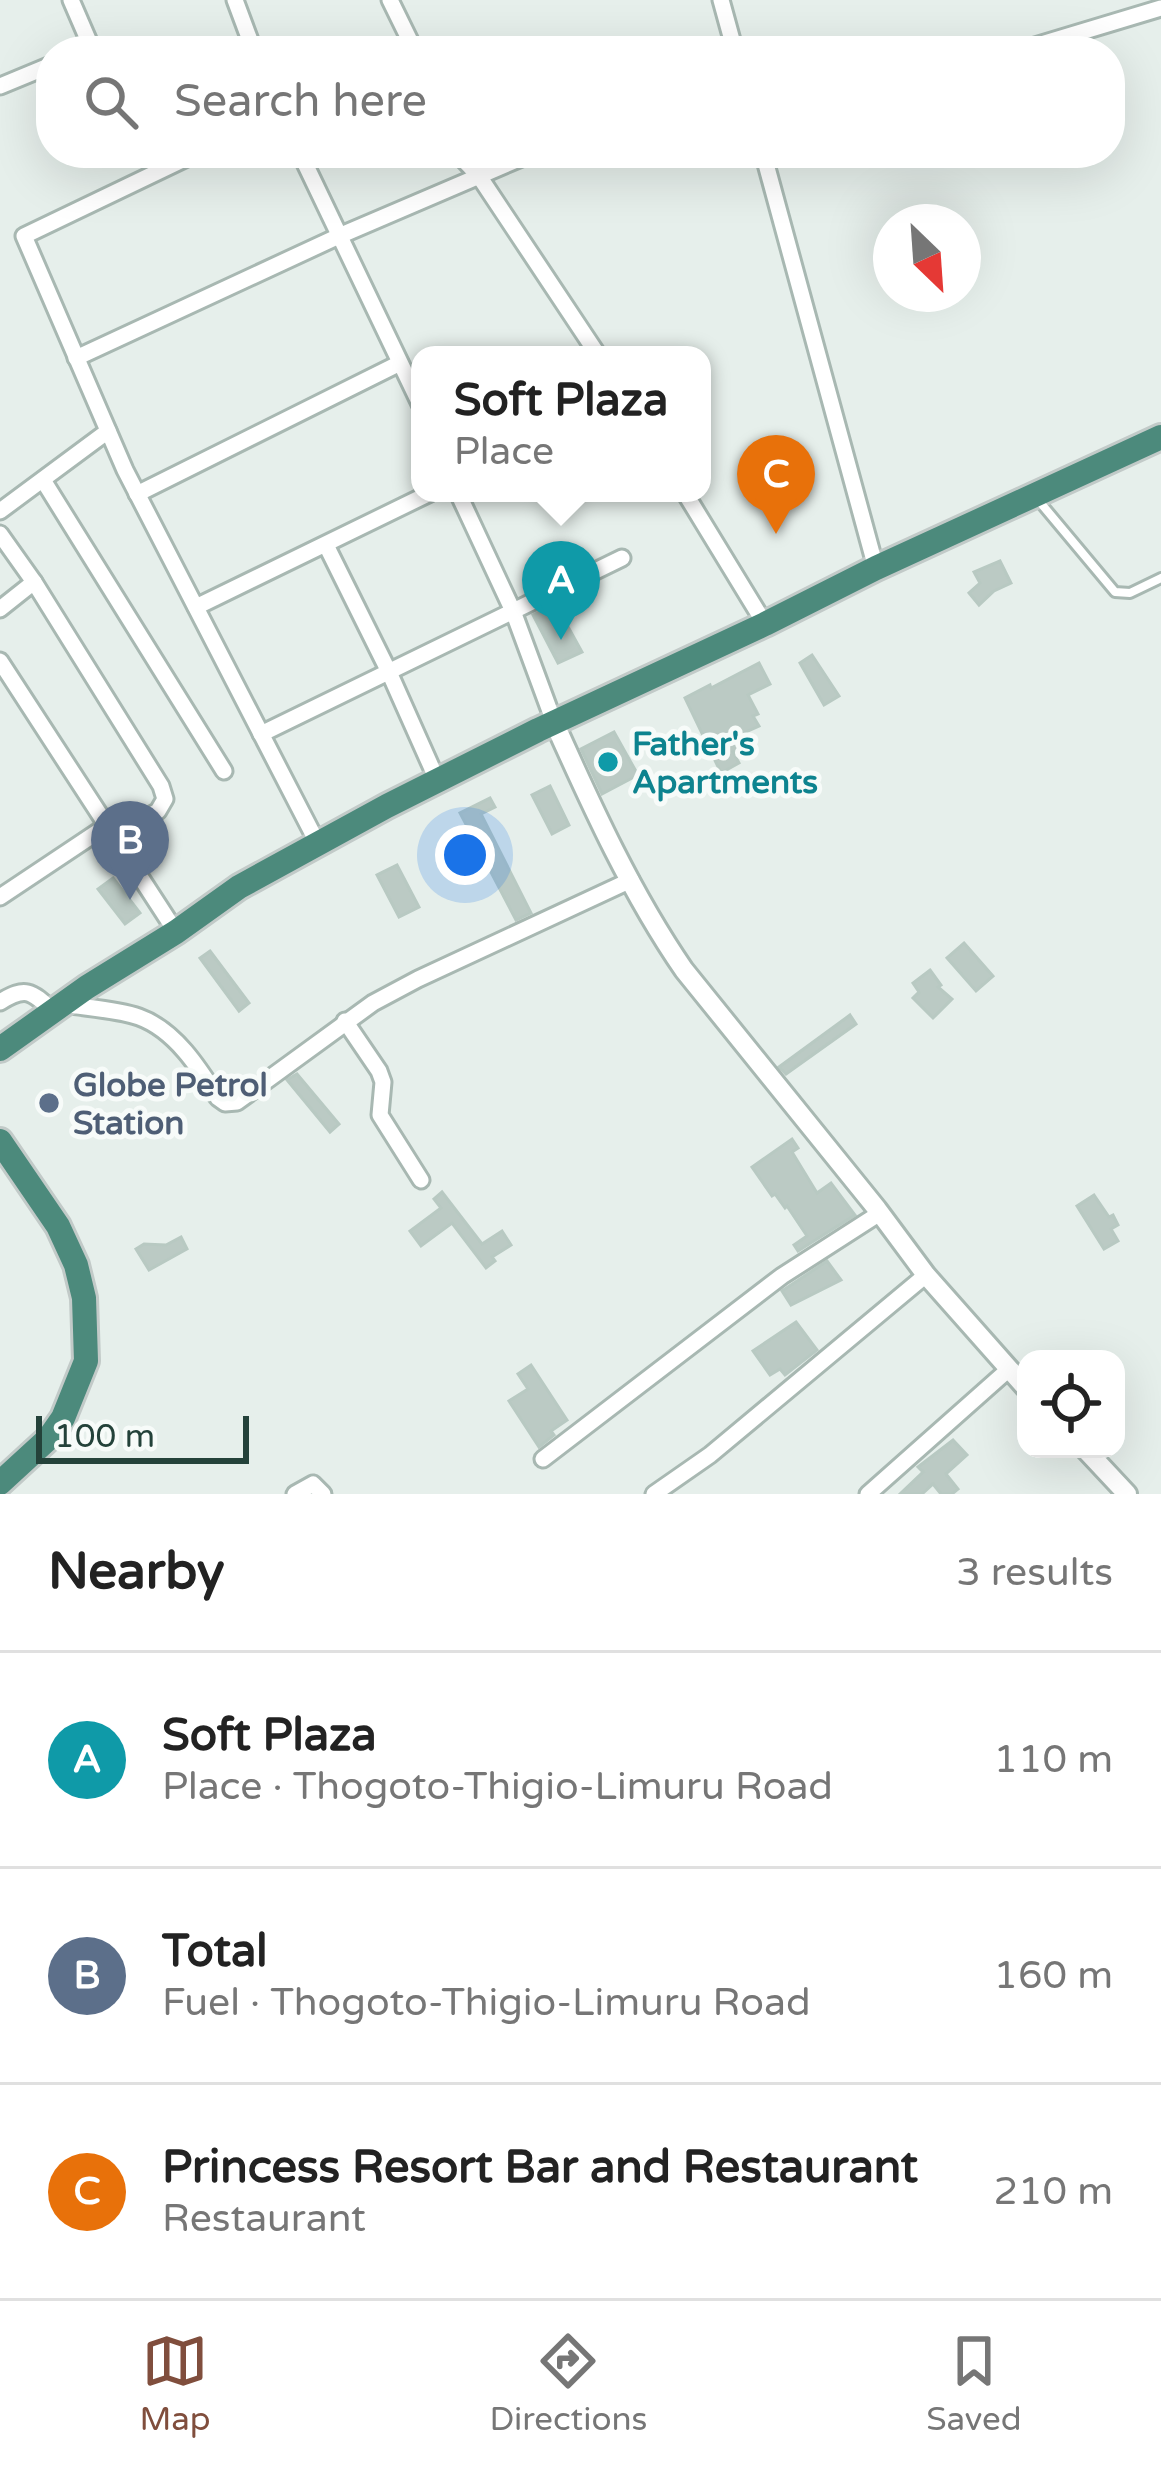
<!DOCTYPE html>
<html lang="en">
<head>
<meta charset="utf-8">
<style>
  body { margin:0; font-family:"Varela Round",sans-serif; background:#f2f2f2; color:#222 }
  .controls { position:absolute; right:36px; bottom:36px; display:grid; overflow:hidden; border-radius:24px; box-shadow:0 12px 48px #0002 }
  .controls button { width:108px; height:108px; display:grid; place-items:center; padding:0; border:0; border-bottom:3px solid #e0e0e0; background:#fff; color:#222; font:60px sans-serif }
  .compass { position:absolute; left:873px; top:204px; width:108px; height:108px; border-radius:50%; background:#fff; box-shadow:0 12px 48px #0002; rotate:155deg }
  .scale { position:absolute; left:36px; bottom:30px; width:213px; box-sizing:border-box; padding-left:12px; border:6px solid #24423a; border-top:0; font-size:33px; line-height:42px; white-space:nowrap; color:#24423a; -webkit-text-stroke:9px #f7fbf9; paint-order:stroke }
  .you { position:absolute; left:465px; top:855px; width:42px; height:42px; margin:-30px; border:9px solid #fff; border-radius:50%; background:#1a73e8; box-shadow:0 0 0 18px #1a73e833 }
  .badge { display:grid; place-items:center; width:78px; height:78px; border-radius:50%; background:#804e3d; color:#fff; font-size:39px; font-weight:700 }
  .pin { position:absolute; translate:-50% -99px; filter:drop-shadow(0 3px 6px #0008) }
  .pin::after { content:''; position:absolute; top:63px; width:42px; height:36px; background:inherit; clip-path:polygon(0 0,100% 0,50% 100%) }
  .popup { position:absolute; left:411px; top:346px; width:300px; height:156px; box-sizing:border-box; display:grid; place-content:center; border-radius:24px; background:#fff; filter:drop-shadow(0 3px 9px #0005); font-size:39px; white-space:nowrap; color:#767676 }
  .popup b { font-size:45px; color:#222 }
  .popup::after { content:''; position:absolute; left:50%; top:100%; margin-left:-24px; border:24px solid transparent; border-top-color:#fff }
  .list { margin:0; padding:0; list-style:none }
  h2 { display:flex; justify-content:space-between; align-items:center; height:156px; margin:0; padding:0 48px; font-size:51px }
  h2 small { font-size:39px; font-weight:400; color:#767676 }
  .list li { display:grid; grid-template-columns:78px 1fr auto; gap:36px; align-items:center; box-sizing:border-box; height:216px; padding:0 48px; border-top:3px solid #e0e0e0 }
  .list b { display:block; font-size:45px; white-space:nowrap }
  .list p { margin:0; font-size:39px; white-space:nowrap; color:#767676 }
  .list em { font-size:39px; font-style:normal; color:#767676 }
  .icon { flex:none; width:66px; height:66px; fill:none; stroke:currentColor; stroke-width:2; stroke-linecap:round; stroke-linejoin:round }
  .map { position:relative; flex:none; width:1161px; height:1494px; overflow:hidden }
  .search { position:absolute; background:#fff; box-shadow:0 12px 48px #0002; left:36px; right:36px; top:36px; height:132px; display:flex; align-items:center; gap:30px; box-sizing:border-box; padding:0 42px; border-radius:48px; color:#767676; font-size:45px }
  .sheet { height:804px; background:#fff }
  nav { display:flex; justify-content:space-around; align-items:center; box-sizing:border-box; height:168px; border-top:3px solid #e0e0e0; background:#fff; font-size:33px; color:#767676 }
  nav a { display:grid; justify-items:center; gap:6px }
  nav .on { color:#804e3d }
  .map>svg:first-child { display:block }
</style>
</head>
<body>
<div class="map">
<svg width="1161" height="1494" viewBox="0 0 1161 1494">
  <rect width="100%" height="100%" fill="#e6efeb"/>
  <!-- building -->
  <g fill="#bbcac4" stroke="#b8c9c2" stroke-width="3">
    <path d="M1000,561L1011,583L994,591L979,605L969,593L980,583L974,572Z"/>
    <path d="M558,603L561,614L582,652L558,663L533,615Z"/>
    <path d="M812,655L839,696L824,705L800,663Z"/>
    <path d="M759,663L770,684L748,695L758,714L753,716L759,726L746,732L751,743L733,752L739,763L721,773L685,698L710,685L711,688Z"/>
    <path d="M614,732L638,775L602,794L581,749Z"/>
    <path d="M550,786L569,825L552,834L532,795Z"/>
    <path d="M490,798L495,807L481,814L531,913L516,920L460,813Z"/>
    <path d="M397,865L419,907L399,917L377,875Z"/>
    <path d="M113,878L140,913L125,924L98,889Z"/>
    <path d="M964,943L993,976L976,991L947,958Z"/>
    <path d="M210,951L249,1003L239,1011L200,958Z"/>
    <path d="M930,970L941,985L938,987L952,999L933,1018L913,998L919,992L913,983Z"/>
    <path d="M850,1015L856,1024L786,1074L779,1067Z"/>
    <path d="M297,1074L339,1124L330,1132L287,1080Z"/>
    <path d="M792,1139L798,1148L792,1152L817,1193L831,1183L855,1215L798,1251L794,1245L807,1236L787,1206L785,1208L775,1194L772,1196L752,1167Z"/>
    <path d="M442,1192L482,1244L502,1231L511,1245L492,1257L495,1261L486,1268L452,1223L421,1246L410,1231L441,1208L434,1199Z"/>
    <path d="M1094,1195L1109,1217L1113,1215L1118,1225L1111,1229L1118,1241L1104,1249L1077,1206Z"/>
    <path d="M181,1237L187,1249L149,1270L136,1249L144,1244L166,1245Z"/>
    <path d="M827,1261L841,1280L791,1305L782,1291Z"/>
    <path d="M796,1322L817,1350L785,1375L780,1369L770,1375L753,1351Z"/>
    <path d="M531,1365L567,1420L551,1431L554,1435L539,1447L509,1401L528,1389L518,1374Z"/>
    <path d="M953,1440L967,1455L946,1474L958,1489L952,1494H941L933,1484L922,1494H900L923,1472L918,1467Z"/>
  </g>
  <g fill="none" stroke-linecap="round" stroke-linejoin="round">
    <defs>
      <path id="service" d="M1039,501L1115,592L1130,593L1161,578"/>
      <g id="minor">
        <path d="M71,0L93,51"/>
        <path d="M235,0L254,51"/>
        <path d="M390,0L415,51"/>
        <path d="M721,0L735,51"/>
        <path d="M1018,51L1161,8"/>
        <path d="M0,86L51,65"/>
        <path d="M197,153L24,236L125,470L318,844"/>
        <path d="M300,153L420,404"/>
        <path d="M457,153L479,176L598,355"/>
        <path d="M763,153L876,568"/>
        <path d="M76,358L339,236L533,153"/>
        <path d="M43,480L224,771"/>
        <path d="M458,493L513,611L554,722"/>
        <path d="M685,493L765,624"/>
        <path d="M137,494L400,363"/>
        <path d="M0,511L108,431"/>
        <path d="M0,534L34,582L161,786L165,799L158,811L114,837"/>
        <path d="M326,545L389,672L438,782"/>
        <path d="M196,607L430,493"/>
        <path d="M0,609L34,582"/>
        <path d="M0,661L176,932"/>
        <path d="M261,734L622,558"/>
        <path d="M0,897L108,825"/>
        <path d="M0,1002C26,986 31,991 53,1011"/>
        <path d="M63,1004C87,1008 116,1009 139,1017C175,1030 199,1068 218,1098L225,1103L237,1102L373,1003L418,979L631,880"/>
        <path d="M345,1021L379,1071L383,1082L380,1115L421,1180"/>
        <path d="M543,1459L782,1276L880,1213"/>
        <path d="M295,1494L313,1484L323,1494"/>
        <path d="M654,1494L710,1455L926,1275"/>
        <path d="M868,1494L1009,1369"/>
      </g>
      <g id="tertiary">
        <path d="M554,722C592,807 631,893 684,970L877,1209L926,1275L1026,1388"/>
        <path d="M1085,1449L1127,1494"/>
      </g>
      <g id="trunk">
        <path d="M0,1049L87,987L176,932L239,887L387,806L538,730L765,624L876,568L1161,437"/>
        <path d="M0,1141L58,1226L76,1265L84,1298L86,1361L63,1418L49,1438L0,1483"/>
      </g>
    </defs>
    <!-- service casing -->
    <use href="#service" stroke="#a8b8b2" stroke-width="14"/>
    <!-- minor casing -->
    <use href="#minor" stroke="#a8b8b2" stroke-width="21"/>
    <!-- tertiary casing -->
    <use href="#tertiary" stroke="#a8b8b2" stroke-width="24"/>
    <!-- trunk casing -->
    <use href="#trunk" stroke="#c2cac8" stroke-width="30"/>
    <!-- service -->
    <use href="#service" stroke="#fff" stroke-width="8"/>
    <!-- minor -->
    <use href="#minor" stroke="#fff" stroke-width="15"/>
    <!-- tertiary -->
    <use href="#tertiary" stroke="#fff" stroke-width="18"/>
    <!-- trunk -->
    <use href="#trunk" stroke="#4c8a7c" stroke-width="24"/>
  </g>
  <!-- markers -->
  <circle fill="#0f9aa8" stroke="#f7fbf9" stroke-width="4.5" cx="608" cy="762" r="12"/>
  <circle fill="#5c6f8a" stroke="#f7fbf9" stroke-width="4.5" cx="49" cy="1103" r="12"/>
  <g text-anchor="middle" stroke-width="10" stroke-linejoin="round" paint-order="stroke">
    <!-- culture labels -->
    <g font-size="33" font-weight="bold" fill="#0d838f" stroke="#f7fbf9" text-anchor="start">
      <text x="632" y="755">Father's<tspan x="632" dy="38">Apartments</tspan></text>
    </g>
    <!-- service labels -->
    <g font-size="33" font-weight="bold" fill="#4e5e75" stroke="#f7fbf9" text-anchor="start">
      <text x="73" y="1096">Globe Petrol<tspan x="73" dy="38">Station</tspan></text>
    </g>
  </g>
</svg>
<div class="controls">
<button><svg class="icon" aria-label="locate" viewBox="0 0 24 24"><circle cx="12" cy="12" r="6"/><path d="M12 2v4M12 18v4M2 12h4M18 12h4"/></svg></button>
</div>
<svg class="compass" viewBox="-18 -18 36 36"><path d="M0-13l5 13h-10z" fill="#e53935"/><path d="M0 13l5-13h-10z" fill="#767676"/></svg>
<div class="scale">100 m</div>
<div class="you"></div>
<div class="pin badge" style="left:561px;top:640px;background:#0f9aa8">A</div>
<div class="popup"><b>Soft Plaza</b>Place</div>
<div class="pin badge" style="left:130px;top:900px;background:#5c6f8a">B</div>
<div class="pin badge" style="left:776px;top:534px;background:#e8710a">C</div>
<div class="search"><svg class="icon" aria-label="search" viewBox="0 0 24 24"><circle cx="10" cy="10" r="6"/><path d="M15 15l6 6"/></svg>Search here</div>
</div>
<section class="sheet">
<h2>Nearby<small>3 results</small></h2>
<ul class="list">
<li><span class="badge" style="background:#0f9aa8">A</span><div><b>Soft Plaza</b><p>Place · Thogoto-Thigio-Limuru Road</p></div><em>110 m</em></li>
<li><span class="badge" style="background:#5c6f8a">B</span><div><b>Total</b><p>Fuel · Thogoto-Thigio-Limuru Road</p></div><em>160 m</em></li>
<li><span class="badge" style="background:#e8710a">C</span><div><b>Princess Resort Bar and Restaurant</b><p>Restaurant</p></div><em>210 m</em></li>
</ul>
</section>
<nav>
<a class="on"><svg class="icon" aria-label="map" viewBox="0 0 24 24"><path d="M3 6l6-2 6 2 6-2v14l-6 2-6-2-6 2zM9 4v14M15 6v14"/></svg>Map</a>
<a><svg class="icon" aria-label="directions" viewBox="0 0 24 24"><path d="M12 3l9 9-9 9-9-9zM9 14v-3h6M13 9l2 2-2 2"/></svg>Directions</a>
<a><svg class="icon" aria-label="saved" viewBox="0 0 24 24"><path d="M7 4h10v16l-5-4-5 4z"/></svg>Saved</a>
</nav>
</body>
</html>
